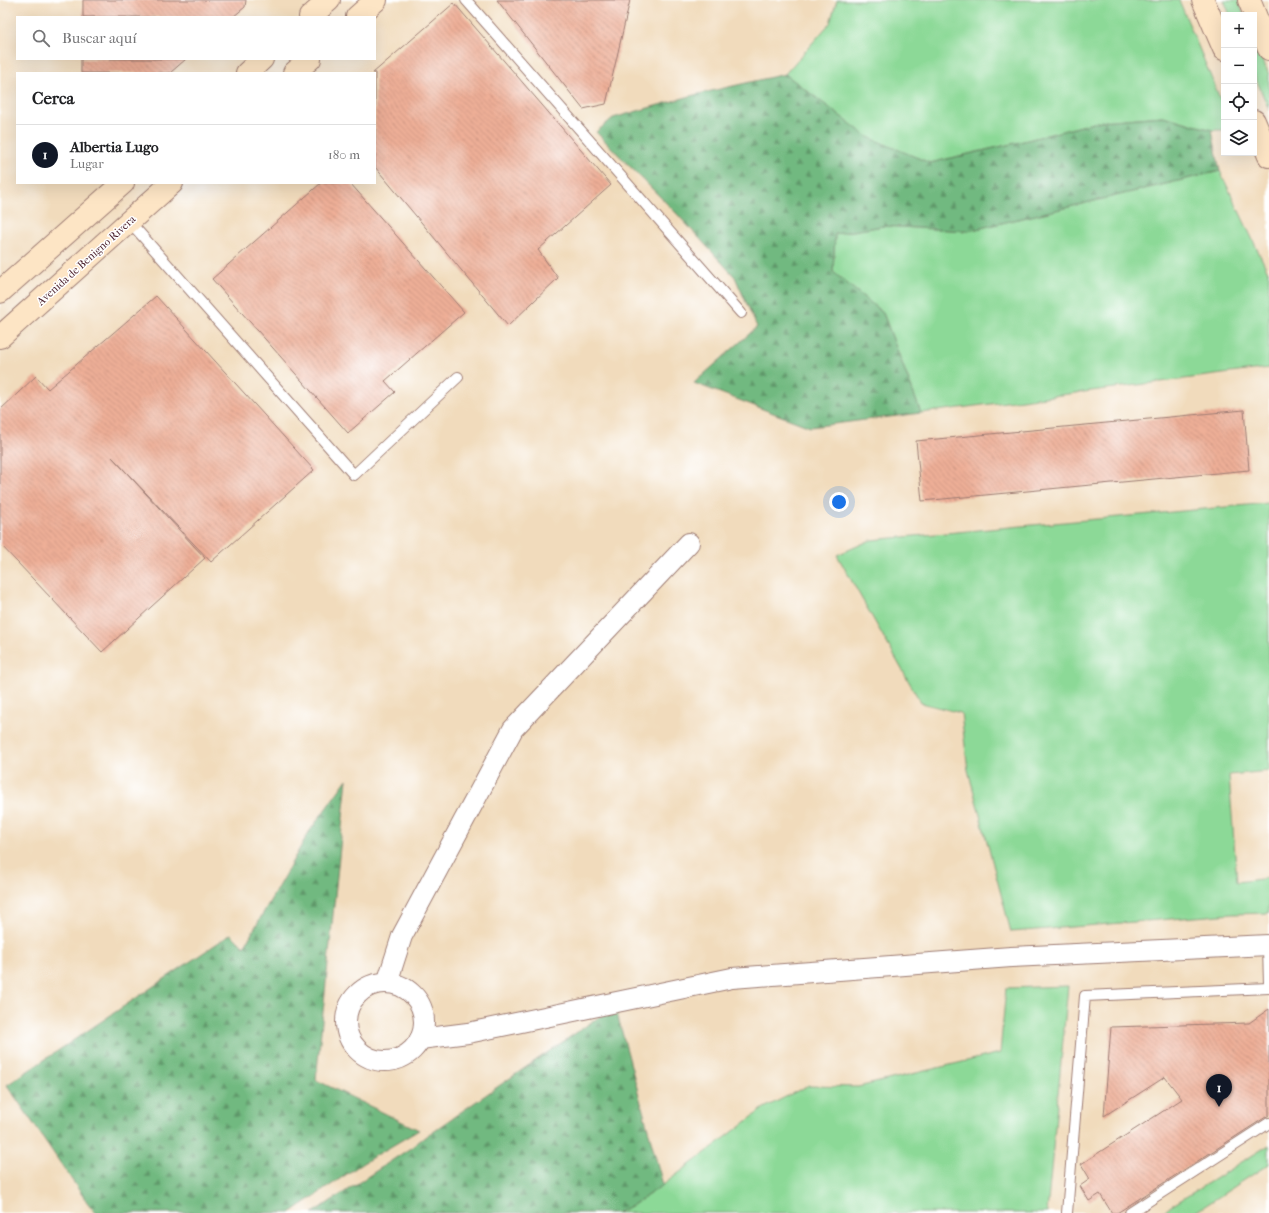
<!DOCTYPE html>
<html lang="es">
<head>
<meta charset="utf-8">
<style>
  body { margin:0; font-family:"IM FELL French Canon",serif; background:#f2f2f2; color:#202124 }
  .controls { position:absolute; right:12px; top:12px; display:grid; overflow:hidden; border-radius:0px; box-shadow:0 4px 16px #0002 }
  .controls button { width:36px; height:36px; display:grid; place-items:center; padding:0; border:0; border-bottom:1px solid #e0e0e0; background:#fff; color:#202124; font:20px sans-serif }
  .you { position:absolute; left:839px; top:502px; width:14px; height:14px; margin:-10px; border:3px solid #fff; border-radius:50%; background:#1a73e8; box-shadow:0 0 0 6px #1a73e833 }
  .badge { display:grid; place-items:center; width:26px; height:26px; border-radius:50%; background:#111827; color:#fff; font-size:13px; font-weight:700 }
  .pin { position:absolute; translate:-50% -33px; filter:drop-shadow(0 1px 2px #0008) }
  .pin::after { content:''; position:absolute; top:21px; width:14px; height:12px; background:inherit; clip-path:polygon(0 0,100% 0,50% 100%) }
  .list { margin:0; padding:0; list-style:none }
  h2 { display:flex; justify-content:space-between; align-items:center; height:52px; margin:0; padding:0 16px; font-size:17px }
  h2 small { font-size:13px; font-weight:400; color:#757577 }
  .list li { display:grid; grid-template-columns:26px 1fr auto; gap:12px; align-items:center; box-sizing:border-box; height:60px; padding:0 16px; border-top:1px solid #e0e0e0 }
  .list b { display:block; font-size:15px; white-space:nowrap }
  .list p { margin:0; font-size:13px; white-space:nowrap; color:#757577 }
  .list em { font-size:13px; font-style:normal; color:#757577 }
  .icon { flex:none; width:22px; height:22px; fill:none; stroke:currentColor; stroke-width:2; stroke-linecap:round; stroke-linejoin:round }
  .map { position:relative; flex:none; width:1269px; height:1213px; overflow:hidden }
  .search { position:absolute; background:#fff; box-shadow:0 4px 16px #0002; left:16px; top:16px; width:360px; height:44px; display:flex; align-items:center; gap:10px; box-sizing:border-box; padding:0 14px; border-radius:0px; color:#757577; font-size:15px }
  .panel { position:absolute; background:#fff; box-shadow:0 4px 16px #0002; left:16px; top:72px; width:360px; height:112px; border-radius:0px }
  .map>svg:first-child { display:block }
</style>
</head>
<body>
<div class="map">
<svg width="1269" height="1213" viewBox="0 0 1269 1213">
  <defs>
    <pattern id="forest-firs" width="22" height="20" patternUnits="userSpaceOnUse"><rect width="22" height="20" fill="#71b980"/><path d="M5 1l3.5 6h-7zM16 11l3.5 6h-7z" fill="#5f9669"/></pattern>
    <pattern id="building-back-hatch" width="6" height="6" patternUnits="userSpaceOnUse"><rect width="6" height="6" fill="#eeaf97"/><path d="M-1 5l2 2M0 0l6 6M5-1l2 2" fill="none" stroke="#c38e7b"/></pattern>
  </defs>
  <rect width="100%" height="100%" fill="#fff"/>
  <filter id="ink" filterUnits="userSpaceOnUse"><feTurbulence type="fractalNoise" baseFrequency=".025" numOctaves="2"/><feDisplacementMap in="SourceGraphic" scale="8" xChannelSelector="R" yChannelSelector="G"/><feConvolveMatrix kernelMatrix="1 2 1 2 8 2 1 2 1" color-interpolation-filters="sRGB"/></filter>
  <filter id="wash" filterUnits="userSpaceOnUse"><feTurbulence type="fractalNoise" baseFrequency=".012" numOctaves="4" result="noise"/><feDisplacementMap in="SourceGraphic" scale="16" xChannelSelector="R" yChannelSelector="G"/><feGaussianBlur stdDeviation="0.9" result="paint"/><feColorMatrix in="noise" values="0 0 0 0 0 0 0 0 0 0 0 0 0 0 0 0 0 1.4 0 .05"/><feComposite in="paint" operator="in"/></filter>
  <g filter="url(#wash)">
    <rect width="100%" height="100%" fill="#f1dbbc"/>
    <!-- green -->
    <g fill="#8cd997" stroke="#6b7c61">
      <path d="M837,0H1179L1224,108V130H1212L1163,116L1101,121L1020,142L930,163L868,138L785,74L830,23Z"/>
      <path d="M1224,0H1238L1244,15H1230Z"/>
      <path d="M1254,39L1269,75V110L1254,74Z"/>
      <path d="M1220,171L1269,274V368L921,413L883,313L833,272L835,234L883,226L968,231Z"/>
      <path d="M1269,503V771L1229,775L1237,882L1269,878V913L1232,914L1011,932L968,770L961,713L921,703L837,555L871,540Z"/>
      <path d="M1068,986L1047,1213H617L636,1203L663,1185L764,1108L807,1086L858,1087L1000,1053L1006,988Z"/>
      <path d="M1269,1145V1164L1194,1213H1160Z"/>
    </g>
    <!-- forest -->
    <g fill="url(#forest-firs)" stroke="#5e6c56">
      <path d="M785,74L868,137L930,163L1020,142L1101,121L1163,116L1212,130L1220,171L968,231L883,226L835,234L833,272L883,313L921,413L810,427L694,383L757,327L735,277L678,215L596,132L613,118L694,95Z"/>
      <path d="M347,779L316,1080L419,1130L363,1163L290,1213H96L87,1202L7,1085L231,934L244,947L309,832Z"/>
      <path d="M615,1006L663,1185L636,1203L617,1213H313L412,1147L426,1136Z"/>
    </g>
    <g id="blocks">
      <!-- building -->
      <g fill="url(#building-back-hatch)">
        <path d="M83,0H246L245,7L233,17H83Z"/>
        <path d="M497,0H630L606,104L583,109Z"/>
        <path d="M454,3L611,185L538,250L558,278L508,326L375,167V73H373Z"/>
        <path d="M81,59H186L170,73H81Z"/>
        <path d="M321,183H350L464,312L385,381L395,392L348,433L212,279Z"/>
        <path d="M156,296L314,470L211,562L112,457L205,558L151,607L102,652L0,544V410L36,376L48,389Z"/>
        <path d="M1244,410L1249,470L922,501L916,441Z"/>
        <path d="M1269,1009V1115L1117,1213H1112L1100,1194L1089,1201L1080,1186L1090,1179L1081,1164L1182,1099L1165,1077L1104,1116L1111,1027L1249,1023Z"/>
      </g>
    </g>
  </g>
  <g filter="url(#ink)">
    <use href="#blocks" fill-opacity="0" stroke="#9e7d74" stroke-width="1"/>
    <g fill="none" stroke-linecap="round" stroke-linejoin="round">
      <defs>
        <g id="lane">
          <path d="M466,0L741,313"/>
          <path d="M129,221L354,475L458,377"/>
          <path d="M1268,946L1269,984"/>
          <path d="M1067,1213L1085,996L1269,988"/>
          <path d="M1130,1213L1269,1123"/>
        </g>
        <g id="street">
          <path d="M387,983L402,936L513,729L689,543"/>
          <circle cx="385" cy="1022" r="39"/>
          <path d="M420,1039L468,1033L732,978L1011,957L1269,945"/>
        </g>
        <g id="secondary">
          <path d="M1203,0L1224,49"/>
          <path d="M1249,0L1269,49"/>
          <path d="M310,17L329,0"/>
          <path d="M357,17L376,0"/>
          <path d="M247,73L262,59"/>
          <path d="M294,73L310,59"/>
          <path d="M1254,121L1269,156"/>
          <path d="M0,292L123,183"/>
          <path d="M0,337L172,183"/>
        </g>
      </defs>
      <!-- lane casing -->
      <use href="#lane" stroke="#9e7d74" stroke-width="12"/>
      <!-- street casing -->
      <use href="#street" stroke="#9e7d74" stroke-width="22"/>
      <!-- secondary casing -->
      <use href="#secondary" stroke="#9e7d74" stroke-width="24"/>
      <!-- lane -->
      <use href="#lane" stroke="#fff" stroke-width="10"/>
      <!-- street -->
      <use href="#street" stroke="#fff" stroke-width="20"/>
      <!-- secondary -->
      <use href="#secondary" stroke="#fde5c5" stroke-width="22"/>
    </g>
  </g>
  <g text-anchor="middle" stroke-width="3" stroke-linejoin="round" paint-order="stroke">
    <!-- street labels -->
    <g font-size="11" fill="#4a1f2b" stroke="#fff">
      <text transform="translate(86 260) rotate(-42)" y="4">Avenida de Benigno Rivera</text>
    </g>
  </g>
</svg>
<div class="controls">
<button>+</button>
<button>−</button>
<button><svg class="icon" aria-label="locate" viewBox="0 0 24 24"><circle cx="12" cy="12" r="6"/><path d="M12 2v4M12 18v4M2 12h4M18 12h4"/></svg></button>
<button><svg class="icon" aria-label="layers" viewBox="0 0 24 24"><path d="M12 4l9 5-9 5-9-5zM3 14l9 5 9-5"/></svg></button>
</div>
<div class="you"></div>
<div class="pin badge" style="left:1219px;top:1107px">1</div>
<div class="search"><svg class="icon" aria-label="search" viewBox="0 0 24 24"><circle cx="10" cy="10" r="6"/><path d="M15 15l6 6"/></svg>Buscar aquí</div>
<section class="panel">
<h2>Cerca<small></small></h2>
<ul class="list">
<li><span class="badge">1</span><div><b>Albertia Lugo</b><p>Lugar</p></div><em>180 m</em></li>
</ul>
</section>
</div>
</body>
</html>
